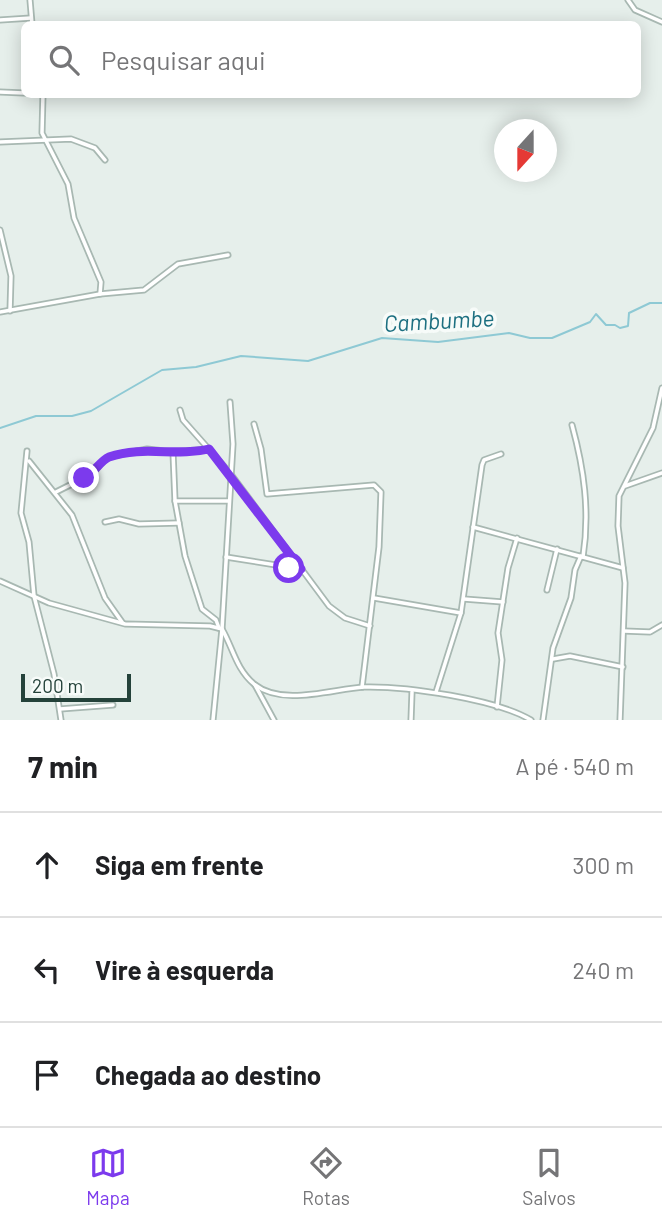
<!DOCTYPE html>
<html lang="pt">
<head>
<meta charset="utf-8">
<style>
  body { margin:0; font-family:Barlow,sans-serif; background:#f6f6f6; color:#202124 }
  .compass { position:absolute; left:494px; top:119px; width:63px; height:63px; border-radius:50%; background:#fff; box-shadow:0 4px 18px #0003; rotate:201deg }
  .scale { position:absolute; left:21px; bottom:18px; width:110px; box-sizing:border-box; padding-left:7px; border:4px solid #24423a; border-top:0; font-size:19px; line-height:24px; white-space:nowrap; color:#24423a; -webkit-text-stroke:5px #f7fbf9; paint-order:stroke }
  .stop { position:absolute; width:21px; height:21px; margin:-16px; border:5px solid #7c3aed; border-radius:50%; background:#fff }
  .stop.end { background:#7c3aed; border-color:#fff; box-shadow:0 2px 7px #0008 }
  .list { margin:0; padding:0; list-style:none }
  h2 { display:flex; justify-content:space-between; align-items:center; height:91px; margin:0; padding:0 28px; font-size:30px }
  h2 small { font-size:23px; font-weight:400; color:#757577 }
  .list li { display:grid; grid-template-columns:46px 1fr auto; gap:21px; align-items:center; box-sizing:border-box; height:105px; padding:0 28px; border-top:2px solid #e0e0e0 }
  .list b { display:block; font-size:26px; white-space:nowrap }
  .list em { font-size:23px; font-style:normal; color:#757577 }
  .icon { flex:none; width:38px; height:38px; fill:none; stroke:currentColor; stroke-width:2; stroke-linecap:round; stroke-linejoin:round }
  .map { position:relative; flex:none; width:662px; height:720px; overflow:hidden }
  .search { position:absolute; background:#fff; box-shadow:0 4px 18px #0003; left:21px; right:21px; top:21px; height:77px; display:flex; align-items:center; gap:18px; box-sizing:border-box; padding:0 24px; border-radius:10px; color:#757577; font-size:26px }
  .sheet { height:406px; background:#fff }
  nav { display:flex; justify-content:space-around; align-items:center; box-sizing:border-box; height:98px; border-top:2px solid #e0e0e0; background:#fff; font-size:19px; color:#757577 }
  nav a { display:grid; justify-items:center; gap:4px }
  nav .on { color:#7c3aed }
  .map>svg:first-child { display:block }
</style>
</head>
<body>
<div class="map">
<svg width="662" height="720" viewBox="0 0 662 720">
  <rect width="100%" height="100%" fill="#e6efeb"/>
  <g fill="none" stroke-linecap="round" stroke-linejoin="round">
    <!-- stream -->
    <path stroke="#8ec9d4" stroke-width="2" d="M0,428L36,416H72L91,411L162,370L196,367L241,356L308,361L382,338L438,342L509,333L530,338H552L590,322L596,314L606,325H615L620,328L628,326L629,313L650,303H662"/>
    <defs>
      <g id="street">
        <path d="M30,0L32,24"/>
        <path d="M628,0L635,10L662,22"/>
        <path d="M0,20L31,18"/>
        <path d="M0,92L24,93"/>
        <path d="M43,94L42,133L68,184L74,218L101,282L100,294"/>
        <path d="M0,142L71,139L95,148L105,160"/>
        <path d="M0,230L11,276L10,311"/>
        <path d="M0,312L100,294L144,290L178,264L228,255"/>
        <path d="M180,410L183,420L230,473L329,606L345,618L370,626"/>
        <path d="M254,424L261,449L267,494L374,485L381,492L379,547L362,687"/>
        <path d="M572,425C584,469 590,511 583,557"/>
        <path d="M27,451L21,513L29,542L34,596L54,674L61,720"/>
        <path d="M173,452L175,501L185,556L202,609L216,620L219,628"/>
        <path d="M29,461L72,515L105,598L122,622"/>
        <path d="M625,486L662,473"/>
        <path d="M56,492L90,475L108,457L147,449L173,452L208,449"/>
        <path d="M175,501H229"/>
        <path d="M105,522L119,519L139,524L179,523"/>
        <path d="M473,527L623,568"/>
        <path d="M226,557L301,569"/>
        <path d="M0,581L49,603L125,624L210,626L222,629C233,648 236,669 254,684C283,707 332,689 364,687C406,686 496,699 531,720"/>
        <path d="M547,590L557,549"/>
        <path d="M374,598L461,613"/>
        <path d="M464,599L503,602"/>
        <path d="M624,631L650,632L662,625"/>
        <path d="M553,659L570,656L623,667"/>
        <path d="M255,685L274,720"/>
        <path d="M436,692L461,613L482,465L484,460L501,454"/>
        <path d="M497,707L502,660L498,633L508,568L517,538"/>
        <path d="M60,709L113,705"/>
        <path d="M213,720L222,629L233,444L230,402"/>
        <path d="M411,720L412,692"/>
        <path d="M543,720L553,648L571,598L575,570L581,556"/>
        <path d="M620,720L625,583L618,526L619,496L653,428L662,388"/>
      </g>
    </defs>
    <!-- street casing -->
    <use href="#street" stroke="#a8b8b2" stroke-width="7"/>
    <!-- street -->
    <use href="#street" stroke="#fff" stroke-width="3.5"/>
  </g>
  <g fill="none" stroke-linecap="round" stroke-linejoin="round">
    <!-- route -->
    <path stroke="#7c3aed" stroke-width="9" d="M84,478C94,473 100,461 109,457C143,445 176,457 209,449L301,569L289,568"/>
  </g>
  <g text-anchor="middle" stroke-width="7" stroke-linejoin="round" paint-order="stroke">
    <!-- water labels -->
    <g font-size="23" font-style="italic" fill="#1c6f80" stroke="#f7fbf9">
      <text transform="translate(439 321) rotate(-3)" y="8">Cambumbe</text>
    </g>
  </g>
</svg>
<svg class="compass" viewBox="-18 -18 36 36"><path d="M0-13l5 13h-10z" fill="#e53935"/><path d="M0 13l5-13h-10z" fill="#757577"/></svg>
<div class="scale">200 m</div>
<div class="stop" style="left:289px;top:568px"></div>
<div class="stop end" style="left:84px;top:478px"></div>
<div class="search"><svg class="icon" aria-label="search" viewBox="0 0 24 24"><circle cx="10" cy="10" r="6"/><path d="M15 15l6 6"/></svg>Pesquisar aqui</div>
</div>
<section class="sheet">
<h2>7 min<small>A pé · 540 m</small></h2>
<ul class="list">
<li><svg class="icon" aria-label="ahead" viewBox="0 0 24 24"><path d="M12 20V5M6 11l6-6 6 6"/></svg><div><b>Siga em frente</b></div><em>300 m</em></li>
<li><svg class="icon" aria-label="left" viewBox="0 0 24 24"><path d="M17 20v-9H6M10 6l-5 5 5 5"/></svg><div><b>Vire à esquerda</b></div><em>240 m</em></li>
<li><svg class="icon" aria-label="arrive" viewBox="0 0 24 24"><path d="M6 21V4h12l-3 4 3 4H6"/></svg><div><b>Chegada ao destino</b></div></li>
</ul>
</section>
<nav>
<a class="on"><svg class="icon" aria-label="map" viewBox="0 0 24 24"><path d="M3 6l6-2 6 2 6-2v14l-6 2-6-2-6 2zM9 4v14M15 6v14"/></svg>Mapa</a>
<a><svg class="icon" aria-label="directions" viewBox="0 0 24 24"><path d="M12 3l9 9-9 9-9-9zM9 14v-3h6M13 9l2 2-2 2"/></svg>Rotas</a>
<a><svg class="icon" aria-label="saved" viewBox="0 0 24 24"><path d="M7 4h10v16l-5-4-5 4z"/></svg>Salvos</a>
</nav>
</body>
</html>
